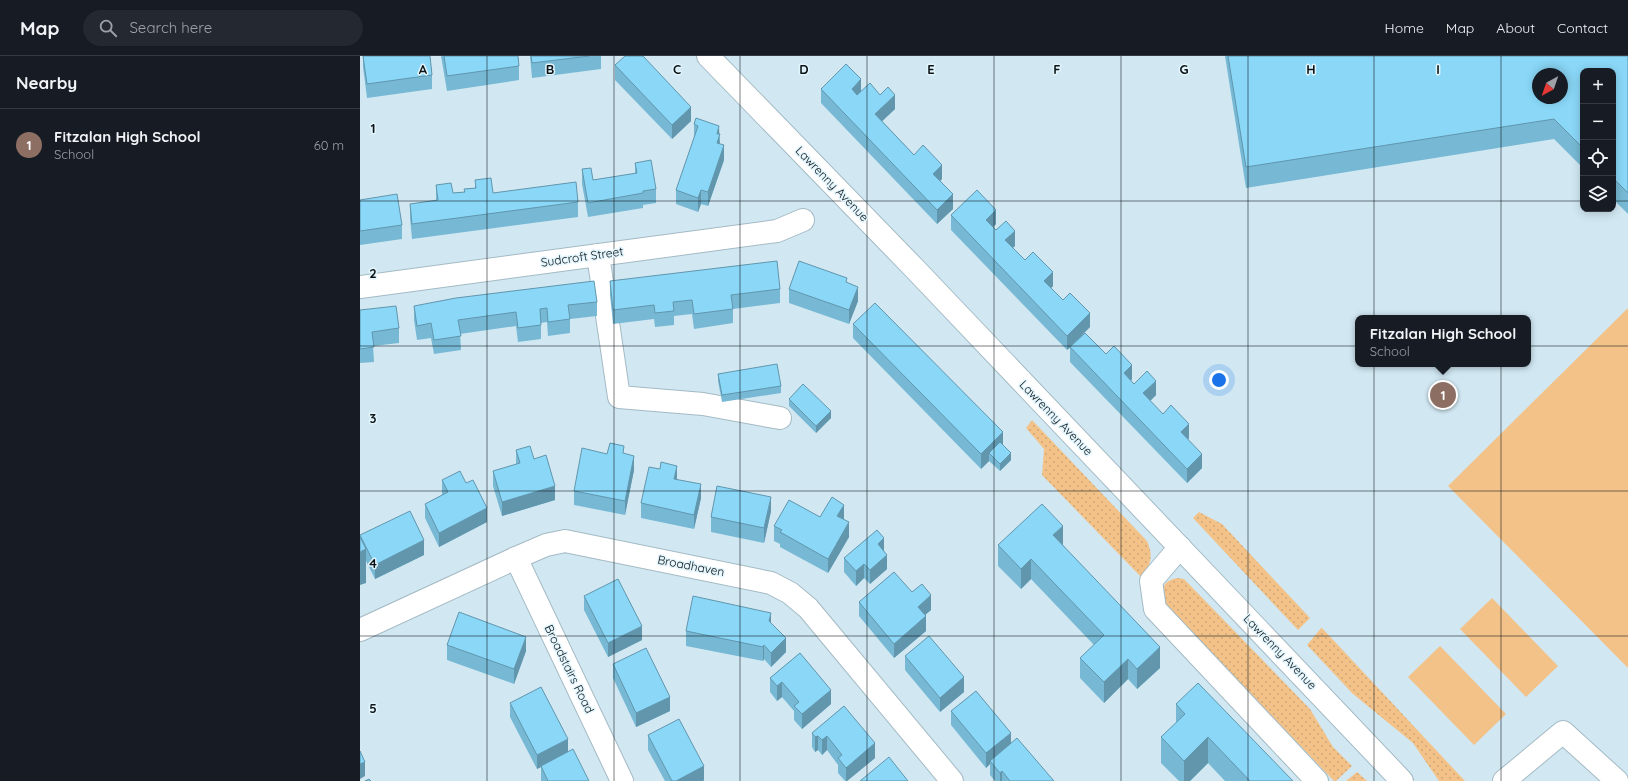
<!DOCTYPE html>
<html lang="en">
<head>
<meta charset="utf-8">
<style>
  body { margin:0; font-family:Quicksand,sans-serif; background:#242831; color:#f1f3f6 }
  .controls { position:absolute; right:12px; top:12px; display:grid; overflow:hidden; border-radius:8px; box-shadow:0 2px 10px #0003 }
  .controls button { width:36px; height:36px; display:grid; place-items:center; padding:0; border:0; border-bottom:1px solid #363941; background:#171b24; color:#f1f3f6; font:20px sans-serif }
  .compass { position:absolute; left:1172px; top:12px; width:36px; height:36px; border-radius:50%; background:#171b24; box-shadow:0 2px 10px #0003; rotate:220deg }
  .you { position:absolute; left:859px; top:324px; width:14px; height:14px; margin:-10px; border:3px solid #fff; border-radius:50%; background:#1a73e8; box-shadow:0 0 0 6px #1a73e833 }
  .badge { display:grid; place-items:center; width:26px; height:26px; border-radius:50%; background:#a57029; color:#fff; font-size:13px; font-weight:700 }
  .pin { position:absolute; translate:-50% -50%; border:2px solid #fff; box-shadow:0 1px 4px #0006 }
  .popup { position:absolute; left:995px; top:259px; width:176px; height:52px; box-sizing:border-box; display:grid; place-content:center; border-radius:8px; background:#171b24; filter:drop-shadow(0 1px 3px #0005); font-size:13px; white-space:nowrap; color:#9ea1a6 }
  .popup b { font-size:15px; color:#f1f3f6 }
  .popup::after { content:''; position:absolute; left:50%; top:100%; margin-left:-8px; border:8px solid transparent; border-top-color:#171b24 }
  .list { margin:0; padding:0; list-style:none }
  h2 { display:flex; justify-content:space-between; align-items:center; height:52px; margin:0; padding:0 16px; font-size:17px }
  h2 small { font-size:13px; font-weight:400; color:#9ea1a6 }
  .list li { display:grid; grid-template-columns:26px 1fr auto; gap:12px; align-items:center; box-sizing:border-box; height:72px; padding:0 16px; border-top:1px solid #363941 }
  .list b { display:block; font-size:15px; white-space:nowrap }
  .list p { margin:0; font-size:13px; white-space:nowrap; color:#9ea1a6 }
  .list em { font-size:13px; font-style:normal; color:#9ea1a6 }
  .icon { flex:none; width:22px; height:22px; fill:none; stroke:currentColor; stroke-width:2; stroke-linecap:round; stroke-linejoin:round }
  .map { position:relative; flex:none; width:1268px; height:725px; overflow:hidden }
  header { display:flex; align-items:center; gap:24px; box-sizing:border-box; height:56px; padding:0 20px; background:#171b24; border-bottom:1px solid #363941 }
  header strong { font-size:19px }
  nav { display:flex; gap:22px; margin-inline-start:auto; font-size:14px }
  .search { width:280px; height:36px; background:#242831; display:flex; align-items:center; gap:10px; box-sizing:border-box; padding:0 14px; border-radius:22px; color:#9ea1a6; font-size:15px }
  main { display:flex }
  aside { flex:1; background:#171b24 }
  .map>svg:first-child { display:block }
</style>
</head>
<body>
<header>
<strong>Map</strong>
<div class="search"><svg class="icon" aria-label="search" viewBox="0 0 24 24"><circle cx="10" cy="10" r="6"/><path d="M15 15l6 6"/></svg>Search here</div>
<nav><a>Home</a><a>Map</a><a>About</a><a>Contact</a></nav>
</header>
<main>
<aside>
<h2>Nearby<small></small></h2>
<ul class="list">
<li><span class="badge" style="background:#8d6e63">1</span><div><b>Fitzalan High School</b><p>School</p></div><em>60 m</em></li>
</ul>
</aside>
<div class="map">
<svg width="1268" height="725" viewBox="0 0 1268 725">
  <defs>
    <pattern id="grass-dots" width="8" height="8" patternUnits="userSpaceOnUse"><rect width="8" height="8" fill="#f3c289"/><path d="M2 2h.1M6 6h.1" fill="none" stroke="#cfa676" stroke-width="1.8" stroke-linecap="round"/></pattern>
  </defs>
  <rect width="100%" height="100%" fill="#d1e8f3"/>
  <!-- grass -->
  <g fill="url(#grass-dots)">
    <path d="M672,364L787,485C794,500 790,508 783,523L682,419L684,393L666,372Z"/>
    <path d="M839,456L862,468L950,562L938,574L833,462Z"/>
    <path d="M818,522L824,523L950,653L973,691L992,710L976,725H974L805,549C802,535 800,525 818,522Z"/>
    <path d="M962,571V572L1105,725H1079L1053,687L993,638L947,589Z"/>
    <path d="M997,716L1007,725H986Z"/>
  </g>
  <!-- pitch -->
  <g fill="#f3c289">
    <path d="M1268,252V612L1088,430Z"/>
    <path d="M1132,542L1198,610L1166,641L1100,573Z"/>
    <path d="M1080,590L1146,658L1114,689L1048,621Z"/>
  </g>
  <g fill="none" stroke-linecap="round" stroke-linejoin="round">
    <defs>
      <g id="minor">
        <path d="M348,0L555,213L1042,725"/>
        <path d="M238,199L259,341L343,348L420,362"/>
        <path d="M0,231L417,175L443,164"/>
        <path d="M820,491L791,525L795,553L957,725"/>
        <path d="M156,502L262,725"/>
        <path d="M0,574L156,502L186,489L205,485L411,527L430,537L448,552L592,725"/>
        <path d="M1144,725L1203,676L1257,725"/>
      </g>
    </defs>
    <!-- minor casing -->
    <use href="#minor" stroke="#a4bac4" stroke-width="24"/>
    <!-- minor -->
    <use href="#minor" stroke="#fff" stroke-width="22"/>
  </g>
  <!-- wall -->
  <g fill="#77b9d4">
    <path d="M3,0H70L72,19V33L7,42L3,11Z"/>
    <path d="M81,0H158L159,10V24L87,35Z"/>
    <path d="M170,0H241V13L172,22Z"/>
    <path d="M865,0H1268V158L1253,143V15H1223V112L1194,83L886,132Z"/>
    <path d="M255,9L331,65L312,83L255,24Z"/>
    <path d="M461,33L501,36L535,53L522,65L554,99L582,123L580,125L593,153L577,168L461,47Z"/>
    <path d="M334,68L359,78L360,88L364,104L348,150L341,148L338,156L316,148V134L334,83Z"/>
    <path d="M275,107L296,133V147L283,149V152L228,161L222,128V113L233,124L275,118Z"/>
    <path d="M115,124L133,137L218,146V161L52,183L50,162V148L76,145V129L93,137L104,136V133L115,132Z"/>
    <path d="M0,144L42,169V183L0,189Z"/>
    <path d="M591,159L636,168L633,171L636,174L655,190L653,192L665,204L693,230L691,232L730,271L722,279L746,298L772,323L771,325L774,328L796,339L790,345L803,358L829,382L828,383L842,412L827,427L710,306V292L707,294L591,174Z"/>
    <path d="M250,225L420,233V247L373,253V267L334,273L332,258L314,260V269L295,271L294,263L253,268L250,239Z"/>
    <path d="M487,227L498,245L489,268L429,247V233Z"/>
    <path d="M237,246V260L210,263V277L188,280L187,266L181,267V283L158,286L156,270L100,278L101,294L74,298L71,282L57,284L54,264V250Z"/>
    <path d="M0,254L39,272V287L13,290L14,306L0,307Z"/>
    <path d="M493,268L643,389L651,404L640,415L629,405L621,413L493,282Z"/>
    <path d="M358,318L421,330V337L362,346L358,325Z"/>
    <path d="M429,343L471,362L456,377L429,350Z"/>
    <path d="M156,394L174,403L195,444L142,460L133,430V415L156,409Z"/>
    <path d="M247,398H264L274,414L265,459L214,449V435Z"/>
    <path d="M317,423L341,442L334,473L281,462V447Z"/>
    <path d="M82,424L106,427L127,466L79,491L65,462V448L82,439Z"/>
    <path d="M411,455L404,487L351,476V461Z"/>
    <path d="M460,461L484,463V464L489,481L468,517L420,491V488L414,485V470Z"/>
    <path d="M0,479L64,499L15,523L6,505V527Z"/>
    <path d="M638,489H703L800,612L777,633L768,623L744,647L720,622V602L734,589L671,523L661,533L638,510Z"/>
    <path d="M524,496L527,513L510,528L504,522L496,530L484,516V502Z"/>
    <path d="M552,536L571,554L565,559L566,575L534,602L499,560V546Z"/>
    <path d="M224,540L282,584L248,601L224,554Z"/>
    <path d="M411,567L426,596L411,611L404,603L403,605L326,590V575Z"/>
    <path d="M87,589L166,595L154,628L87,604Z"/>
    <path d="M440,597L471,648L442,673L434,664V655L422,641L417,645L410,636V622Z"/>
    <path d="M545,600L604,636L580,656L545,614Z"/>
    <path d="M253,608L310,655L276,671L253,622Z"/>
    <path d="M150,647L208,696L229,725H181V711L177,713L150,661Z"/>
    <path d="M816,648L933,725H865L848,707L830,725H819L801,707V681L816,667Z"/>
    <path d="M484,650L515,702L487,725H485L478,717V709L467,694L462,699L458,694L455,696L452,691V677Z"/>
    <path d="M591,655L651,687L694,725H635L630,719V708L626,712L591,669Z"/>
    <path d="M288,679L344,724L343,725H305L288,694Z"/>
  </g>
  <!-- shaded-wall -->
  <g fill="#6196ad">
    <path d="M501,23V38L492,47V33Z"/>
    <path d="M535,39V53L515,72V58Z"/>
    <path d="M331,51V65L312,83V69Z"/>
    <path d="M359,70L360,93L357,101V78Z"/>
    <path d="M364,89V104L348,150V136Z"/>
    <path d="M582,109V123L573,132V118Z"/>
    <path d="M341,134V148L338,156V142Z"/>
    <path d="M593,138V153L577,168V154Z"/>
    <path d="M636,154V168L626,178V164Z"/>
    <path d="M655,175V190L645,198V184Z"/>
    <path d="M693,216V230L684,239V225Z"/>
    <path d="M498,231V245L489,268V254Z"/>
    <path d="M730,257V271L707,294V280Z"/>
    <path d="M772,309V323L764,331V317Z"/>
    <path d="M796,325V339L783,352V337Z"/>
    <path d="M471,355V362L456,377V370Z"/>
    <path d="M829,368V382L821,390V376Z"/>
    <path d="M643,376V391L629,397V405L621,413V398Z"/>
    <path d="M651,397V404L640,415V408Z"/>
    <path d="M842,398V412L827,427V413Z"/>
    <path d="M274,400V414L265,459V445Z"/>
    <path d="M317,410V424L314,423Z"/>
    <path d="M341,428V442L334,473V459Z"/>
    <path d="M195,430V444L142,460V446Z"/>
    <path d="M411,441V455L404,487V472Z"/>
    <path d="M484,449V463L477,475V460Z"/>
    <path d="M127,452V466L79,491V477Z"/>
    <path d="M489,466V481L468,517V503Z"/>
    <path d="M703,470V491L693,479Z"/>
    <path d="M524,482V497L518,488Z"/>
    <path d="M64,484V499L15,523V509Z"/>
    <path d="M6,493V527L0,529V496Z"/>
    <path d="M527,499V513L510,528V514Z"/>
    <path d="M671,503V523L661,533V513Z"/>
    <path d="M504,508V522L496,530V515Z"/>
    <path d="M571,539V554L558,565V551Z"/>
    <path d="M411,557V571L409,565Z"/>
    <path d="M566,560V575L534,602V588Z"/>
    <path d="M282,570V584L248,601V587Z"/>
    <path d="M166,581V595L154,628V613Z"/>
    <path d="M426,582V596L411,611V597Z"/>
    <path d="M404,589V603L403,605V591Z"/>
    <path d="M800,591V612L777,633V613Z"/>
    <path d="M768,603V623L744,647V626Z"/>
    <path d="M604,621V636L580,656V642Z"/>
    <path d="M422,626V641L417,645V630Z"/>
    <path d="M471,634V648L442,673V658Z"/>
    <path d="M310,641V655L276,671V657Z"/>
    <path d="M651,677V691L630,705V708L626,712V697Z"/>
    <path d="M458,680V694L455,696V681Z"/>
    <path d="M467,680V694L462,699V684Z"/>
    <path d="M848,681V707L830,725H824V705Z"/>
    <path d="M208,683V697L181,710V711L177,713V699Z"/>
    <path d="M515,687V702L487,725H486V712Z"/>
    <path d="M5,706V720L0,723V708Z"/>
    <path d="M344,710V724L343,725H316Z"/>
    <path d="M642,715V725H640V717Z"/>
  </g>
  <!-- building -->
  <g fill="#8ad7f7" stroke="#6196ad" fill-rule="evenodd">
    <path d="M3,0H70L72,19L7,28Z"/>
    <path d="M84,0H158L159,10L87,20Z"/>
    <path d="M171,0H229L172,7Z"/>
    <path d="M265,0H283L331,51L312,69L255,9Z"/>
    <path d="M868,0H1268V137L1253,122V15H1223V92L1194,63L886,111ZM1178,18H1202V42H1178Z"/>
    <path d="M486,8L501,23L492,33L497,39L510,27L520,39L528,31L535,39L515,58L554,99L563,89L582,109L573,118L593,138L577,154L461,33Z"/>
    <path d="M336,62L359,70L357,78H360L357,87L364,89L348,136L341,134L338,142L316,134L338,70L334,68Z"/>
    <path d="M291,104L296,133L283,135V137L228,147L222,113L231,112L233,124L277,117L275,107Z"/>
    <path d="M131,122L133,137L216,126L218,146L52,168L50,148L78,144L76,129L91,127L93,137L105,136L104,133L116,132L115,124Z"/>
    <path d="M617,134L636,154L626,164L636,174L646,165L655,175L645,184L665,204L673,196L693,216L684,225L703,244L710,237L730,257L707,280L591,159Z"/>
    <path d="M37,138L42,169L0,175V144Z"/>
    <path d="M417,205L420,233L371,239L373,253L334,258L332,244L313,246L314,255L295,257L294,249L253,254L250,225Z"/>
    <path d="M439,205L487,222L486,226L498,231L489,254L429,233Z"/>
    <path d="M234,225L237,246L208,249L210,263L188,266L187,252L180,253L181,269L158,272L156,256L98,264L101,280L74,284L71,267L57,270L54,250L96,242Z"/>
    <path d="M515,247L643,376L621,398L493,268Z"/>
    <path d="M36,250L39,272L12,276L14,291L0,293V254Z"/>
    <path d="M725,277L746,298L754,290L772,309L764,317L774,328L787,315L796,325L783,337L803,358L811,349L829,368L821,376L842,398L827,413L710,291Z"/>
    <path d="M417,308L421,330L362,339L358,318Z"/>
    <path d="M443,328L471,355L456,370L429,343Z"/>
    <path d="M640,386L651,397L640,408L629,397Z"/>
    <path d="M250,387L264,390L263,397L274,400L265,445L214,435L222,392L247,398Z"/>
    <path d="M170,390L174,403L186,399L195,430L142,446L133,415L160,407L156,394Z"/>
    <path d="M301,406L317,410L314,423L341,428L334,459L281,447L289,411L300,413Z"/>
    <path d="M100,415L106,427L113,424L127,452L79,477L65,448L88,436L82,424Z"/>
    <path d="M357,430L411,441L404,472L351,461Z"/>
    <path d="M472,441L484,449L477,460L489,466L468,503L420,476L422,474L414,470L429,444L460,461Z"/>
    <path d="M682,448L703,470L693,479L800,591L777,613L768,603L744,626L720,602L744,579L671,503L661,513L638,489Z"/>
    <path d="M50,455L64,484L15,509L0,479Z"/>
    <path d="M517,474L524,482L518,488L527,499L510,514L504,508L496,515L484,502Z"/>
    <path d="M0,481L6,493L0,496Z"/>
    <path d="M534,516L552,536L562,528L571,539L558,551L566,560L534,588L499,546Z"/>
    <path d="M258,523L282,570L248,587L224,540Z"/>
    <path d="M333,540L411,557L409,565L426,582L411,597L404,589L403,591L326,575Z"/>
    <path d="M99,556L166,581L154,613L87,589Z"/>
    <path d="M569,580L604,621L580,642L545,600Z"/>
    <path d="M286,592L310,641L276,657L253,608Z"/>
    <path d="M440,597L471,634L442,658L434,650L439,646L422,626L417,630L410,622Z"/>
    <path d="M838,627L933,725H890L848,681L824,705L801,681L825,658L816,648Z"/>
    <path d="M181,631L208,683L177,699L150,647Z"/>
    <path d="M616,635L651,677L626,697L591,655Z"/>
    <path d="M484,650L515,687L486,712L478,702L482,699L467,680L462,684L458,680L455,681L452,677Z"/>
    <path d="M319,663L344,710L316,725H312L288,679Z"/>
    <path d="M657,682L694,725H650L642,715L640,717L630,705Z"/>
    <path d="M213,693L229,725H188L181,710Z"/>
    <path d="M0,695L5,706L0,708Z"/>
    <path d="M529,701L548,725H500Z"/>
    <path d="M9,723L11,725H5Z"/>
  </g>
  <!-- grid -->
  <path fill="none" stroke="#0c1417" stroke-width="1" stroke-opacity="0.55" d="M127,0V725M254,0V725M380,0V725M507,0V725M634,0V725M761,0V725M888,0V725M1014,0V725M1141,0V725M0,145H1223M1253,145H1268M0,290H1268M0,435H1268M0,580H1268"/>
  <g text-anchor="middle" stroke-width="3" stroke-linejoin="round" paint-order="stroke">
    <!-- street labels -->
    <g font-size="12" fill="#0c1417" stroke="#e2f5fd">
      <text transform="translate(472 128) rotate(46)" y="4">Lawrenny Avenue</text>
      <text transform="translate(222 201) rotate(-8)" y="4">Sudcroft Street</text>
      <text transform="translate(696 362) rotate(46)" y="4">Lawrenny Avenue</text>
      <text transform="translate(331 510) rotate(11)" y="4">Broadhaven</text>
      <text transform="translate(920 596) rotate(46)" y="4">Lawrenny Avenue</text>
      <text transform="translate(209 613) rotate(64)" y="4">Broadstairs Road</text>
    </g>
  </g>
  <g font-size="13" text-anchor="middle" font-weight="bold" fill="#0c1417" stroke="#e2f5fd" stroke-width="3" stroke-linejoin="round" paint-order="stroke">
    <text x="63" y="18">A</text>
    <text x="190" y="18">B</text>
    <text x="317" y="18">C</text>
    <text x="444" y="18">D</text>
    <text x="571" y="18">E</text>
    <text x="697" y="18">F</text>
    <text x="824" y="18">G</text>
    <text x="951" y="18">H</text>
    <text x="1078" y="18">I</text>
    <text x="13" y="77">1</text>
    <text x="13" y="222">2</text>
    <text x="13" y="367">3</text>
    <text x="13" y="512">4</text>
    <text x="13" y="657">5</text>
  </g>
</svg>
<div class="controls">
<button>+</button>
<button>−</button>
<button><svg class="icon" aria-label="locate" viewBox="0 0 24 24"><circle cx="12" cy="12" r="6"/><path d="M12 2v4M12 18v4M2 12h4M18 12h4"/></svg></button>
<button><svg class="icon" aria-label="layers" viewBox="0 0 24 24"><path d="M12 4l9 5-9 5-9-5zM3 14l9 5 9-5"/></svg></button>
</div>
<svg class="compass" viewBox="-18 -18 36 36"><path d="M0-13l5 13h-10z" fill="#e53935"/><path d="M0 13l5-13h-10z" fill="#9ea1a6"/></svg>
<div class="you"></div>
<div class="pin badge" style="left:1083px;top:339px;background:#8d6e63">1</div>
<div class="popup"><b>Fitzalan High School</b>School</div>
</div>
</main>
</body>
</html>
